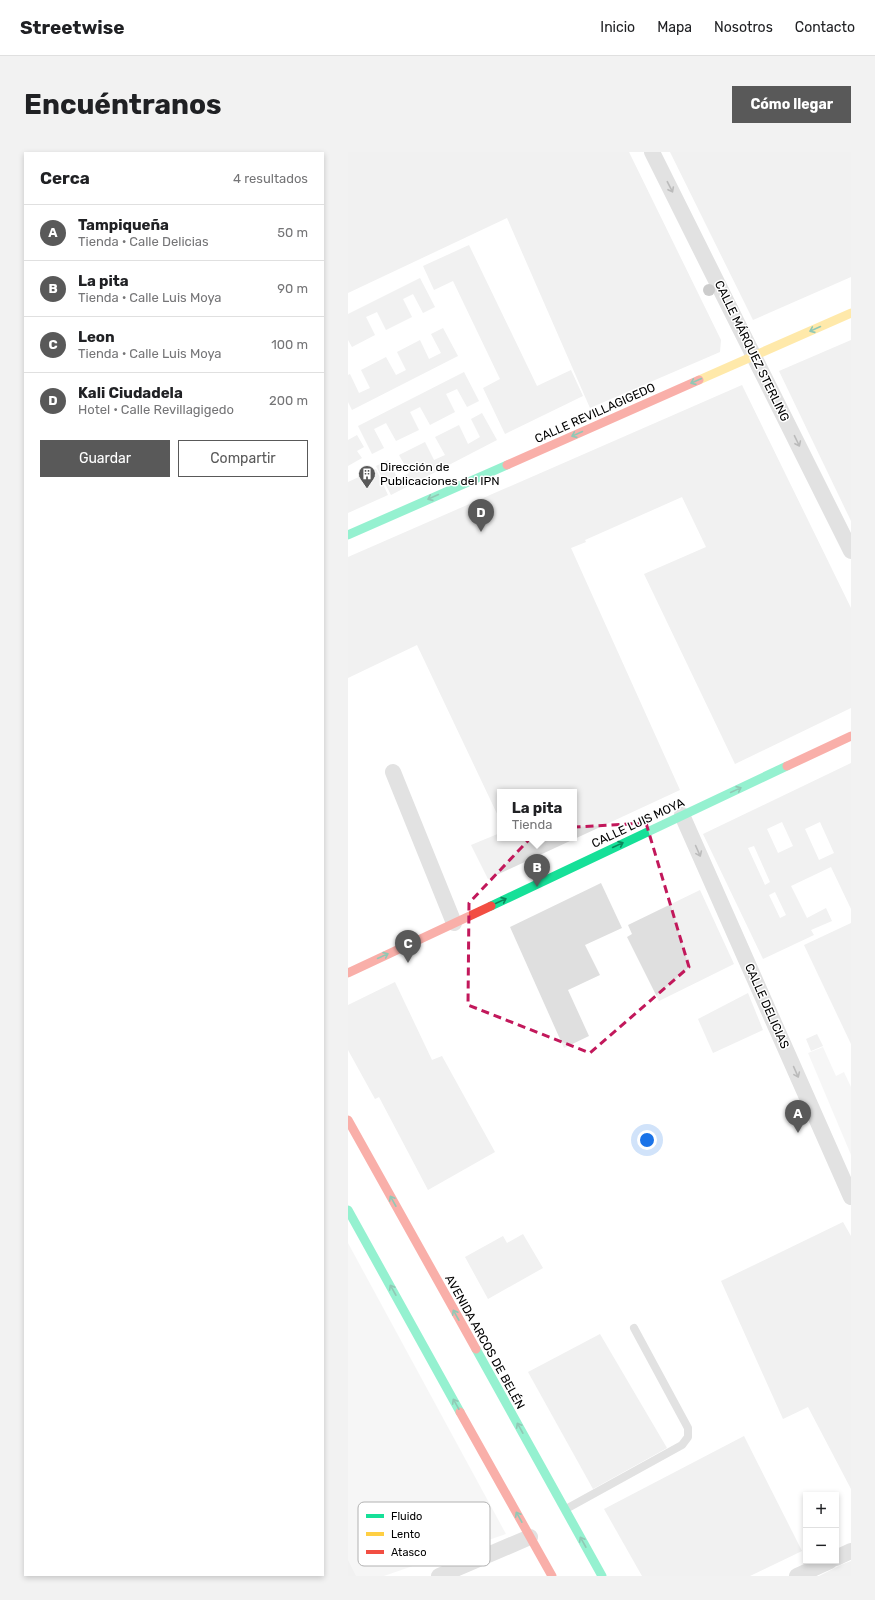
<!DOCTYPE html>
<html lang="es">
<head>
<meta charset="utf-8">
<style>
  body { margin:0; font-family:Rubik,sans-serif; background:#f2f2f2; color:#202124 }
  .controls { position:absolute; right:12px; bottom:12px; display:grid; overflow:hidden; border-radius:0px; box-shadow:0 2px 6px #0003 }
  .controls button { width:36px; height:36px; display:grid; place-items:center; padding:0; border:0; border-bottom:1px solid #e0e0e0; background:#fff; color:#202124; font:20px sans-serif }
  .you { position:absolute; left:299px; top:988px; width:14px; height:14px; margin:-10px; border:3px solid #fff; border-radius:50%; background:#1a73e8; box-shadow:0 0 0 6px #1a73e833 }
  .badge { display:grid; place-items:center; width:26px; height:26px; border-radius:50%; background:#595959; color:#fff; font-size:13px; font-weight:700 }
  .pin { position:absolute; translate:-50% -33px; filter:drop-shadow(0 1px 2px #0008) }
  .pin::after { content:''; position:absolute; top:21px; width:14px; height:12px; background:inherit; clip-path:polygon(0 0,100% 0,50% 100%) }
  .popup { position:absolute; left:149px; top:637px; width:80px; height:52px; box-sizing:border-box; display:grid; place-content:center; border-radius:0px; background:#fff; filter:drop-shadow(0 1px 3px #0005); font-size:13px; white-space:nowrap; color:#757577 }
  .popup b { font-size:15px; color:#202124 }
  .popup::after { content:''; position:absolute; left:50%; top:100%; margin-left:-8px; border:8px solid transparent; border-top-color:#fff }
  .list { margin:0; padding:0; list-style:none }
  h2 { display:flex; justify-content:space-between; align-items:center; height:52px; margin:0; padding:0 16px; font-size:17px }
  h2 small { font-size:13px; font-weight:400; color:#757577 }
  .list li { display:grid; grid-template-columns:26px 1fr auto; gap:12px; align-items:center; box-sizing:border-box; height:56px; padding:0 16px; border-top:1px solid #e0e0e0 }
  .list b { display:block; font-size:15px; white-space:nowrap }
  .list p { margin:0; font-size:13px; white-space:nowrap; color:#757577 }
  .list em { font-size:13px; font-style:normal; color:#757577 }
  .actions { display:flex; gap:8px; padding:12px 16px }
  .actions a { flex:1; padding:9px 0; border:1px solid #595959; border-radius:0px; text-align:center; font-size:14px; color:#595959 }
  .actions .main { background:#595959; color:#fff }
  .map { position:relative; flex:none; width:503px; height:1424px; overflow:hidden; border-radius:0px }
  header { display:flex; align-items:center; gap:24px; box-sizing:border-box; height:56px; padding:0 20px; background:#fff; border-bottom:1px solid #e0e0e0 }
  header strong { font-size:19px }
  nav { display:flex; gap:22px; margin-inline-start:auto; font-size:14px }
  .intro { display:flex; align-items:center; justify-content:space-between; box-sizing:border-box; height:96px; padding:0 24px }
  h1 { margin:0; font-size:28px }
  .button { padding:10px 18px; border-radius:0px; background:#595959; color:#fff; font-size:14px; font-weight:700 }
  main { display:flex; gap:24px; padding:0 24px }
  aside { flex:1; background:#fff; border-radius:0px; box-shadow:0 2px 6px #0003 }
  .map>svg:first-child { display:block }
</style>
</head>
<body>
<header>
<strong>Streetwise</strong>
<nav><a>Inicio</a><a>Mapa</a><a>Nosotros</a><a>Contacto</a></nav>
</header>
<div class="intro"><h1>Encuéntranos</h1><a class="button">Cómo llegar</a></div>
<main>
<aside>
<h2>Cerca<small>4 resultados</small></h2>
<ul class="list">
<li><span class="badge">A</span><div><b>Tampiqueña</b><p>Tienda · Calle Delicias</p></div><em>50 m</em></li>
<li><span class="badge">B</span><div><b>La pita</b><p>Tienda · Calle Luis Moya</p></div><em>90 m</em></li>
<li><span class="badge">C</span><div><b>Leon</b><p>Tienda · Calle Luis Moya</p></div><em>100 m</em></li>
<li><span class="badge">D</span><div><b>Kali Ciudadela</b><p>Hotel · Calle Revillagigedo</p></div><em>200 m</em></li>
</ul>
<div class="actions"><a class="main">Guardar</a><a>Compartir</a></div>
</aside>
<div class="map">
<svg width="503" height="1424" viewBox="0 0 503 1424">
  <rect width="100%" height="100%" fill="#fff"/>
  <!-- green -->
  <g fill="#ececec">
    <path d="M475,895L488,924L496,920L503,935V1003L460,901Z"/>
    <path d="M0,1091L158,1382L36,1424H5L0,1415Z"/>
  </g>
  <!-- building -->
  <g fill="#dfdfdf" fill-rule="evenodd">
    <path d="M0,0H281L373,188L372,200L242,256L159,66L0,141Z"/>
    <path d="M322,0H503V125L405,168Z"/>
    <path d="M121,93L189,234L223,218L235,244L157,282L135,236L152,227L105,129L86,138L75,114Z"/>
    <path d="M72,126L87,155L75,161L65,142L55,147L64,165L38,178L29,160L18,165L27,183L4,195L0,188V162Z"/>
    <path d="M95,176L110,204L4,258L0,250V223L2,222L11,241L22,236L13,218L38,205L48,223L58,218L49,200L72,188L81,207L93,201L83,182Z"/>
    <path d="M503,188V369L431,219Z"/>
    <path d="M116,220L131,249L119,255L109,237L98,242L107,260L82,273L72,255L62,260L71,278L48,289L38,271L26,277L36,296L24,302L10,274Z"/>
    <path d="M394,233L503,456V556L387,612L296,422L358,395L334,345L237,388L238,390L223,396L332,638L140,727L123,693L152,681V686H226V640H152V668L69,493L0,526V405Z"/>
    <path d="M134,261L149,288L43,343L28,314L40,308L50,327L61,321L51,303L77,290L86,308L97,303L87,285L111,273L120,292L132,285L123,267Z"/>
    <path d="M9,283L16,295L9,299L14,306L0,314V288Z"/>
    <path d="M28,317L40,343L0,361V330Z"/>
    <path d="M503,611V757L483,715L443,734L459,766L478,756L484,769L463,778L466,783L415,807L355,682ZM434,670L445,694L430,701L419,677ZM472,670L486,701L471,708L457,677ZM406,694L422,730L417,733L400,696ZM427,740L438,763L432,766L421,743Z"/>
    <path d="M253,731L274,776L237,793L252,823L220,838L241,884L216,896L162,775Z"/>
    <path d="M352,738L386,812L311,849L279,785L284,782L280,773Z"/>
    <path d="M503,771V892L456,793Z"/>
    <path d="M47,830L84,908L94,904L147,1000L80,1038L31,945L27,947L0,898V853Z"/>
    <path d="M400,841L415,878L365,901L350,867Z"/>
    <path d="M469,882L475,894L463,899L458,887Z"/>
    <path d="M495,1070L503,1084V1337L460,1255L435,1267L373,1129Z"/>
    <path d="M175,1082L195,1116L140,1147L117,1105L155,1084L159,1091Z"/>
    <path d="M252,1182L319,1296L245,1337L180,1220Z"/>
    <path d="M396,1284L454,1399L402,1424H294L256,1357Z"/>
    <path d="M0,1408L8,1424H0Z"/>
    <path d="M503,1409V1424H471L495,1412Z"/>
  </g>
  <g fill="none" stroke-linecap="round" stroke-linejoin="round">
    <!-- lane -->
    <path stroke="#bebebe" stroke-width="8" d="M218,1357L334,1293L340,1285V1276L286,1176"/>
    <!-- street -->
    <g stroke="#bebebe" stroke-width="16">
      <path d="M304,0L503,399"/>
      <path d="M45,620L106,771"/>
      <path d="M334,663L503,1045"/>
      <path d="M488,1406L503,1399"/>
      <path d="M91,1424L182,1385"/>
      <path d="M449,1424L482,1409"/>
    </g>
    <!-- fast -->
    <g stroke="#16e098" stroke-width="9">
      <path d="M0,383L159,313"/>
      <path d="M143,754L439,614"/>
      <path d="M0,1058L112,1260"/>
      <path d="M128,1197L254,1424"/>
    </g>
    <!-- slow -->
    <path stroke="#ffcf43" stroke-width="9" d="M351,228L503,161"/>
    <!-- jam -->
    <g stroke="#f24e42" stroke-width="9">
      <path d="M159,313L351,228"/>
      <path d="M439,614L503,584"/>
      <path d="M0,821L143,754"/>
      <path d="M0,968L128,1197"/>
      <path d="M112,1260L204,1424"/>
    </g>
  </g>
  <!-- trees -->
  <circle fill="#8f8f8f" cx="361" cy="138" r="6"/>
  <!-- one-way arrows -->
  <defs><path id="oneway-shaft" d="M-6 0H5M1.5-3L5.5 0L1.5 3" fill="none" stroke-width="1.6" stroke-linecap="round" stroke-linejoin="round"/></defs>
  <g stroke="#686868">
    <use href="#oneway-shaft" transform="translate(322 35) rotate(63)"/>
    <use href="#oneway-shaft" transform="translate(449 289) rotate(64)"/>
    <use href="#oneway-shaft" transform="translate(350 699) rotate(66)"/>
    <use href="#oneway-shaft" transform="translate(448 920) rotate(66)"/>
  </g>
  <g stroke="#0d865b">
    <use href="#oneway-shaft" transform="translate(467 177) rotate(156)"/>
    <use href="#oneway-shaft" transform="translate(348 229) rotate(156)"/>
    <use href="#oneway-shaft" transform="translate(229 282) rotate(156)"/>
    <use href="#oneway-shaft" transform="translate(85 345) rotate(156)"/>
    <use href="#oneway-shaft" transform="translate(388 638) rotate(-25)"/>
    <use href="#oneway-shaft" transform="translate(270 693) rotate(-25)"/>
    <use href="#oneway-shaft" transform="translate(153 749) rotate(-25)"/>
    <use href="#oneway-shaft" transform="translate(35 804) rotate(-25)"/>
    <use href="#oneway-shaft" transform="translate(45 1049) rotate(-119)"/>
    <use href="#oneway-shaft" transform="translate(45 1138) rotate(-119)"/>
    <use href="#oneway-shaft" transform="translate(108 1163) rotate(-119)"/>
    <use href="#oneway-shaft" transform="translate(108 1252) rotate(-119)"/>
    <use href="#oneway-shaft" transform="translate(172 1276) rotate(-119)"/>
    <use href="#oneway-shaft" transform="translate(171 1365) rotate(-119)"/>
    <use href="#oneway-shaft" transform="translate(235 1390) rotate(-119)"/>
  </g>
  <!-- marked area -->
  <path d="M0 0H503V1424H0ZM298,671L341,815L242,901L120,853L121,751L191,677Z" fill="#fff" fill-opacity=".55" fill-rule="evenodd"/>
  <path fill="none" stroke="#c2185b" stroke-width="3" stroke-dasharray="8 5" stroke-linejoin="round" d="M298,671L341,815L242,901L120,853L121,751L191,677Z"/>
  <!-- icons -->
  <defs>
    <symbol id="building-pin" viewBox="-11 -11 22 30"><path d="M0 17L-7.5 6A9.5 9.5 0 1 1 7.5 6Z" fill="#595959" stroke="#fff"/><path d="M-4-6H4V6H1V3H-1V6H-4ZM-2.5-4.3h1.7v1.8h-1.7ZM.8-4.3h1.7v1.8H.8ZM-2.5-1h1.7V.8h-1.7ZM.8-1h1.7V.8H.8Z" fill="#fff"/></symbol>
  </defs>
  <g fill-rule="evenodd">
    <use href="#building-pin" x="9" y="312" width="20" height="27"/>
  </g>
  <g text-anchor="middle" stroke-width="3" stroke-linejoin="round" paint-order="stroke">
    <!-- street labels -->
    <g font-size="12" fill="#000" stroke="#fff">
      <text transform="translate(404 199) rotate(64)" y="4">CALLE MÁRQUEZ STERLING</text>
      <text transform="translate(247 261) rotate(-24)" y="4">CALLE REVILLAGIGEDO</text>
      <text transform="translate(290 671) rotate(-25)" y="4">CALLE LUIS MOYA</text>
      <text transform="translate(419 854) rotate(66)" y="4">CALLE DELICIAS</text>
      <text transform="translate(137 1190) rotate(61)" y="4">AVENIDA ARCOS DE BELÉN</text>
    </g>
    <!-- poi labels -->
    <g font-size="12" fill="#000" stroke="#fff" text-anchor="start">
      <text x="32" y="319">Dirección de<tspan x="32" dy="14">Publicaciones del IPN</tspan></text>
    </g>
  </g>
  <!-- legend -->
  <rect x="10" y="1350" width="132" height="64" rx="6" fill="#fff" stroke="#b2b2b2" stroke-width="1"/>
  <rect x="18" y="1362" width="18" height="4" fill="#16e098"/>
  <rect x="18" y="1380" width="18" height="4" fill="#ffcf43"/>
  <rect x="18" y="1398" width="18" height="4" fill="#f24e42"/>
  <g font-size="11" fill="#000">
    <text x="43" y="1368">Fluido</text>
    <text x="43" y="1386">Lento</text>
    <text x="43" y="1404">Atasco</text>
  </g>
</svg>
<div class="controls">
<button>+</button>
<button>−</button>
</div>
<div class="you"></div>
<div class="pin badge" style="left:450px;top:981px">A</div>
<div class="pin badge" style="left:189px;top:735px">B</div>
<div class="popup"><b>La pita</b>Tienda</div>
<div class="pin badge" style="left:60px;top:811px">C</div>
<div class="pin badge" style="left:133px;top:380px">D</div>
</div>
</main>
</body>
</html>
